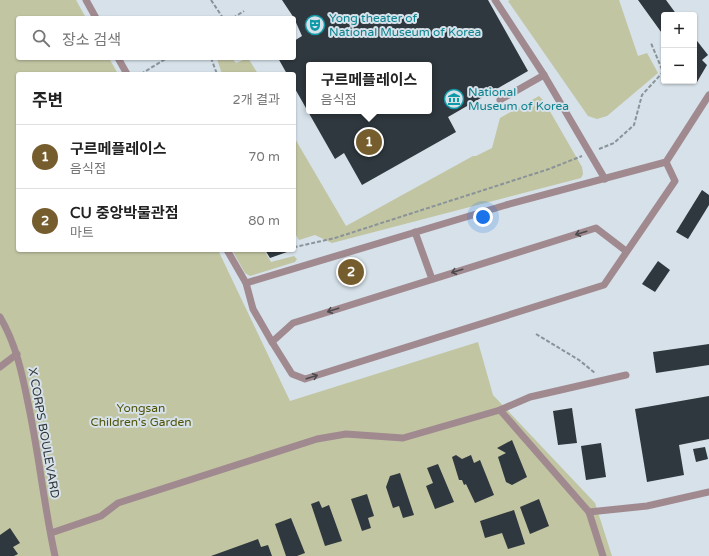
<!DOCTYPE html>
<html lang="ko">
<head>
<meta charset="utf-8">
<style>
  body { margin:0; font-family:"Varela Round","Noto Sans KR",sans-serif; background:#f2f2f2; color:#222 }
  .controls { position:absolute; right:12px; top:12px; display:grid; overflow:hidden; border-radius:4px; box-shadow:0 1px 3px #0004 }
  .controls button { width:36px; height:36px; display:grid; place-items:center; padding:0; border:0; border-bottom:1px solid #e0e0e0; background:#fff; color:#222; font:20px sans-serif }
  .you { position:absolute; left:483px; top:217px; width:14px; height:14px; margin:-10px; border:3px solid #fff; border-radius:50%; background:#1a73e8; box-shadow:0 0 0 6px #1a73e833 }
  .badge { display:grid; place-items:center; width:26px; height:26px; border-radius:50%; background:#765d2e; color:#fff; font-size:13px; font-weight:700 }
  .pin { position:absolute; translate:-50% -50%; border:2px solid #fff; box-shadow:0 1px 4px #0006 }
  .popup { position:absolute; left:306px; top:62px; width:126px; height:52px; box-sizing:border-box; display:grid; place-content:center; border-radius:4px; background:#fff; filter:drop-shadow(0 1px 3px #0005); font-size:13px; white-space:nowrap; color:#767676 }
  .popup b { font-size:15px; color:#222 }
  .popup::after { content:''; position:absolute; left:50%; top:100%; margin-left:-8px; border:8px solid transparent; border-top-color:#fff }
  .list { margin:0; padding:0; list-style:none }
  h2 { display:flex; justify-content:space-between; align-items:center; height:52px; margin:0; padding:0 16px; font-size:17px }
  h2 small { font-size:13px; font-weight:400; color:#767676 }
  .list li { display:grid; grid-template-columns:26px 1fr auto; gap:12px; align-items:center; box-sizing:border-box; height:64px; padding:0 16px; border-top:1px solid #e0e0e0 }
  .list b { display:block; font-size:15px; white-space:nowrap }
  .list p { margin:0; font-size:13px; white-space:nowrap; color:#767676 }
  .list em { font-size:13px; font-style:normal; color:#767676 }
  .icon { flex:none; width:22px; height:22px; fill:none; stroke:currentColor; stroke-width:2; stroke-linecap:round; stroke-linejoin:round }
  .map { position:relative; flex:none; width:709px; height:556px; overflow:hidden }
  .search { position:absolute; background:#fff; box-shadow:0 1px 3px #0004; left:16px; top:16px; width:280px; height:44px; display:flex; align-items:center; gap:10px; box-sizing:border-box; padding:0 14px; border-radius:4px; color:#767676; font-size:15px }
  .panel { position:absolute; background:#fff; box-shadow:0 1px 3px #0004; left:16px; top:72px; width:280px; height:180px; border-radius:4px }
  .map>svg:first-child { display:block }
</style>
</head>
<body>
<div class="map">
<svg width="709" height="556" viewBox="0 0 709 556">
  <rect width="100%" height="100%" fill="#d6e1e9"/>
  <!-- green -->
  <g fill="#c1c5a2">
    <path d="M0,0H76L86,18H18V58H109L118,74H18V250H218L290,401L478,342L493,395L595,503L612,556H0Z"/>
    <path d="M510,0H619L638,56L647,53L658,73L607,116L597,119L588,116L508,1Z"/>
    <path d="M218,58H232L236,63L248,58L258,74H222L217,59Z"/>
    <path d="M539,96L544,101L582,167L583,174L581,178L332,243L315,235L299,240L294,232V137L346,226L473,156H476L492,148L500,118Z"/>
    <path d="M232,250H264L271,262L294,256L297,259L295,262L250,276L245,273Z"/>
  </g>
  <!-- building -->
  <g fill="#2f383e" fill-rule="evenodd">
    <path d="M282,0H488L528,71L448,117L456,132L362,185L344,153L335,159L294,87V74H287L278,58H294V41L302,36L294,18ZM309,65H429V111H309Z"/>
    <path d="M638,0H666L677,15H664V36Z"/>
    <path d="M694,37L708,55L702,60L707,65L697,82L694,78Z"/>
    <path d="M702,190L709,195V205L688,239L676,232Z"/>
    <path d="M265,250H286L287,252L270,258Z"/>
    <path d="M658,261L670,270L655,292L642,284Z"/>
    <path d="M709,344V365L656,373L653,352Z"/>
    <path d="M709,396V439L679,445L684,475L647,482L635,409Z"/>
    <path d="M572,408L577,443L558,445L553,411Z"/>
    <path d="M512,440L527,477L512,485L506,482L498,457L506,453L497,448Z"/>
    <path d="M601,443L606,477L586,480L581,446Z"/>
    <path d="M705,447L708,459L696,462L693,449Z"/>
    <path d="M456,455L462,459L471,455L474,463L480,460L494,495L475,503L466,484L464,485L462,480H459L452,457Z"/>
    <path d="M438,464L454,502L435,509L426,486L433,483L427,468Z"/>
    <path d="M400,473L414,515L403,518L399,506L393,508L386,487L390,476Z"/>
    <path d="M367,494L374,516L368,518L371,528L362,531L351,499Z"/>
    <path d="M539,499L549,526L530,534L520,507Z"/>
    <path d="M319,501L322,508L329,505L342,541L325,546L311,504Z"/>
    <path d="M514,510L525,544L508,549L502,533L485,538L480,521Z"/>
    <path d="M291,518L305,553L297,556H286L275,524Z"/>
    <path d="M10,528L20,543L13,547L18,554L14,556H0V535Z"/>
    <path d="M258,539L261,547L268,545L272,556H211Z"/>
  </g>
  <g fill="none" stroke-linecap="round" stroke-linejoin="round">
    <!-- path -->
    <g stroke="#8a9398" stroke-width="2" stroke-dasharray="4 2" stroke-linecap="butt">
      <path d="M211,0L223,18"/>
      <path d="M233,18L244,11"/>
      <path d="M211,58L217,74"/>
      <path d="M141,74L167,58"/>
      <path d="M599,149L614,143L634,125L642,95L663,72L651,43"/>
      <path d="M294,246L295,247L335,238L549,169L582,156"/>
      <path d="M536,334L579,360L595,373"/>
    </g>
    <!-- lane -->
    <g stroke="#a08a90" stroke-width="7">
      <path d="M86,0L96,18"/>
      <path d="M495,0L544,75L605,179"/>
      <path d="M118,58L127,74"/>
      <path d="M500,100L544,75"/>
      <path d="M415,232L432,279"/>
      <path d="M227,250L246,283L253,309L272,342"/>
      <path d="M626,251L596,228L293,323L272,342L292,374L305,379L604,285L675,181L666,162"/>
      <path d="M246,283L506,205L666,162L709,95"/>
      <path d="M0,317C16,344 22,373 28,403C39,454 44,506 55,556"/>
      <path d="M0,367L17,354"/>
      <path d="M500,410L530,397L626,375"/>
      <path d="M589,512L647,506L709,492"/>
      <path d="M51,533L101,516L118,503L317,439L346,434L403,438L500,410L589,512L603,556"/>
    </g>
  </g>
  <!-- one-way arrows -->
  <defs><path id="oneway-shaft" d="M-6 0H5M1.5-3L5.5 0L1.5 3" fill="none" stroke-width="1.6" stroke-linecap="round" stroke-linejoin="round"/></defs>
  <g stroke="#4c4a4e">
    <use href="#oneway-shaft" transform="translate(581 233) rotate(163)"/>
    <use href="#oneway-shaft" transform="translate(457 271) rotate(163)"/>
    <use href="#oneway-shaft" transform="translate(333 310) rotate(162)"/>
    <use href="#oneway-shaft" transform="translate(312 377) rotate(-18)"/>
  </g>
  <!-- icons -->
  <defs>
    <symbol id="theatre-ring" viewBox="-11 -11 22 22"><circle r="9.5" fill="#d6e1e9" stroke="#0f9aa8" stroke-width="1.5"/><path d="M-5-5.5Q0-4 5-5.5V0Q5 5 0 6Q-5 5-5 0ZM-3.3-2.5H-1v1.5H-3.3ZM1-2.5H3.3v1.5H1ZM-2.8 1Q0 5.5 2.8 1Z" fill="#0f9aa8"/></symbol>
    <symbol id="museum-ring" viewBox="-11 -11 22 22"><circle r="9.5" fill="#d6e1e9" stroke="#0f9aa8" stroke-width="1.5"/><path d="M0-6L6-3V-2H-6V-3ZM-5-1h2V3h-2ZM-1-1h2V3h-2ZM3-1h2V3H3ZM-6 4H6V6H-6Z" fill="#0f9aa8"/></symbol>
  </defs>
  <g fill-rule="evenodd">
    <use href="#theatre-ring" x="304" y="14" width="22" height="22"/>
    <use href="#museum-ring" x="443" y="88" width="22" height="22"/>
  </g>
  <g text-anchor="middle" stroke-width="4" stroke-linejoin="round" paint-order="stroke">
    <!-- culture labels -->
    <g font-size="12" fill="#0d838f" stroke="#d6e1e9" text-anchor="start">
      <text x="329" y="22">Yong theater of<tspan x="329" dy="14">National Museum of Korea</tspan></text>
      <text x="468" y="96">National<tspan x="468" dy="14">Museum of Korea</tspan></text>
    </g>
    <!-- park labels -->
    <g font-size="12" fill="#505408" stroke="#d6e1e9">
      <text x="141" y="412">Yongsan<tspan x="141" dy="14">Children's Garden</tspan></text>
    </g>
    <!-- street labels -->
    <g font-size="12" fill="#303538" stroke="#d6e1e9">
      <text transform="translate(44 433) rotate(80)" y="4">X CORPS BOULEVARD</text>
    </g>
  </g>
</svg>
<div class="controls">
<button>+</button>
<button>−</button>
</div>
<div class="you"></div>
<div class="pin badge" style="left:369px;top:142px">1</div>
<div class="popup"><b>구르메플레이스</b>음식점</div>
<div class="pin badge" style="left:351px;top:272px">2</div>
<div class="search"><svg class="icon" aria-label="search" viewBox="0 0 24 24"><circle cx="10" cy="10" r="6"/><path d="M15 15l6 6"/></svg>장소 검색</div>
<section class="panel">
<h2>주변<small>2개 결과</small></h2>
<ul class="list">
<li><span class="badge">1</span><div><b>구르메플레이스</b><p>음식점</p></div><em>70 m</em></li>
<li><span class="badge">2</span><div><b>CU 중앙박물관점</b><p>마트</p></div><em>80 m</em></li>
</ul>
</section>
</div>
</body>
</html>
